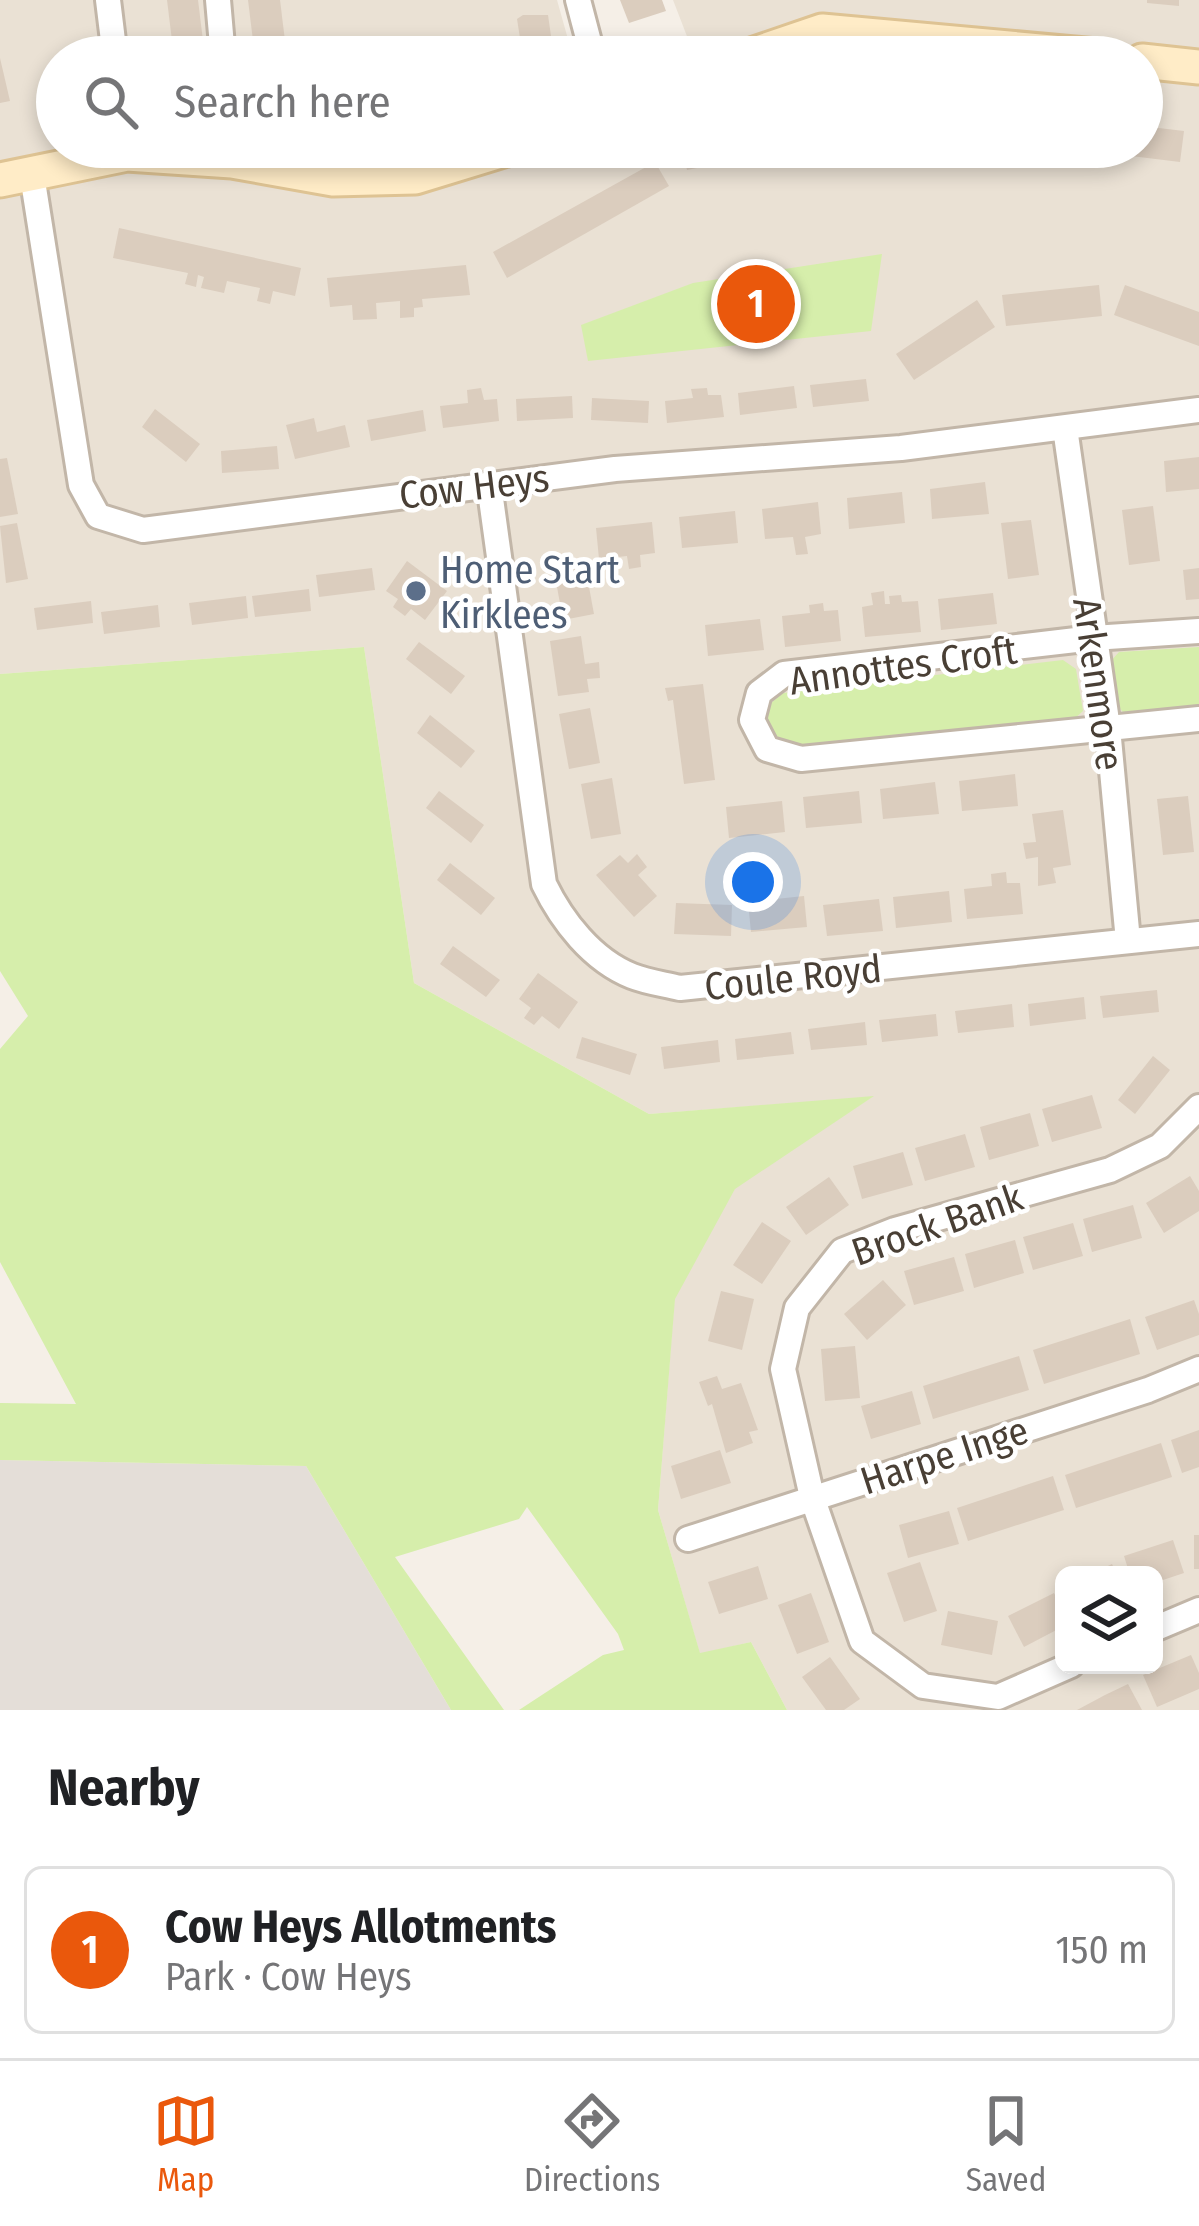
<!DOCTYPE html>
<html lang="en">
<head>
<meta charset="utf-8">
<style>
  body { margin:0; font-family:"Fira Sans Condensed",sans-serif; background:#f6f6f6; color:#202124 }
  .controls { position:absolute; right:36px; bottom:36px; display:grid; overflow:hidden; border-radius:18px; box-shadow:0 6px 18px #0003 }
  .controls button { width:108px; height:108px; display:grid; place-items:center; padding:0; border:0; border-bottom:3px solid #e0e0e0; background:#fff; color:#202124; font:60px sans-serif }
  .you { position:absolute; left:753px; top:882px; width:42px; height:42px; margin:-30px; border:9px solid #fff; border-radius:50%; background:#1a73e8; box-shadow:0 0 0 18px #1a73e833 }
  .badge { display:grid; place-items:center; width:78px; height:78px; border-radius:50%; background:#ea580c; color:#fff; font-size:39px; font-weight:700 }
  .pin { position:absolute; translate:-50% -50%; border:6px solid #fff; box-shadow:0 3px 12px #0006 }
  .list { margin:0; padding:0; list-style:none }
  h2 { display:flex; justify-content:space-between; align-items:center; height:156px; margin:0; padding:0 48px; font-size:51px }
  h2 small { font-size:39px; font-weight:400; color:#757577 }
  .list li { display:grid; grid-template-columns:78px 1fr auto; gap:36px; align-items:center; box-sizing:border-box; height:168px; margin:0 24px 24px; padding:0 24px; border:3px solid #e0e0e0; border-radius:18px }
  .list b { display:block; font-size:45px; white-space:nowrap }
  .list p { margin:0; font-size:39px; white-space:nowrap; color:#757577 }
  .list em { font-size:39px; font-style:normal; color:#757577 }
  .icon { flex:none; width:66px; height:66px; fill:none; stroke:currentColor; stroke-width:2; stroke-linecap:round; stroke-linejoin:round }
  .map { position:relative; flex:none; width:1199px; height:1710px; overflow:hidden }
  .search { position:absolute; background:#fff; box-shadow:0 6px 18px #0003; left:36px; right:36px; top:36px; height:132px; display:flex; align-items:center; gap:30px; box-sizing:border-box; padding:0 42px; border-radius:66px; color:#757577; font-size:45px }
  .sheet { height:348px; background:#fff }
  nav { display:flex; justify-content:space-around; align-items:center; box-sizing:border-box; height:168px; border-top:3px solid #e0e0e0; background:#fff; font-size:33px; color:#757577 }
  nav a { display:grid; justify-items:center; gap:6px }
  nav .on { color:#ea580c }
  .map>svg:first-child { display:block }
</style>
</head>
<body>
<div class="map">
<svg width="1199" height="1710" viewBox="0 0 1199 1710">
  <rect width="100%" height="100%" fill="#f5efe7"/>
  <!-- residential -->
  <path fill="#eae1d4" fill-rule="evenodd" d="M0,0H557L573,57H57V147H1142V57H695L673,0H1199V1710H787L751,1642L700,1654L658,1510L675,1293L737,1185L872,1097L649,1114L414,983L364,647L0,674ZM1064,1575H1154V1665H1064Z"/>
  <!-- industrial -->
  <path fill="#e4ded8" d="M0,1460L306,1466L451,1710H0Z"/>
  <!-- green -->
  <g fill="#d6eeab">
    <path d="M882,254L871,331L588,361L581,325L693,283Z"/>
    <path d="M364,647L414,983L649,1114L874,1096L735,1189L675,1299L658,1510L700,1653L751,1642L787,1710H519L603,1655L624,1650L618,1634L527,1507L519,1519L395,1557L504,1710H451L306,1466L0,1460V1403L76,1404L0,1262V1049L28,1016L0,971V674Z"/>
    <path d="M1199,647V708L1126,715L1118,707L1111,661L1119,652Z"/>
    <path d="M1063,660L1076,669L1083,711L1071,722L792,748L783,746L762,727L766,707L783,693Z"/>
  </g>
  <!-- building -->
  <g fill="#dbcdbe">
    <path d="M167,0H198L205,57H174Z"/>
    <path d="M248,0H280L287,57H255Z"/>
    <path d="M620,0H662L666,11L629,23Z"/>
    <path d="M1147,0H1179V6L1147,3Z"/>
    <path d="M523,15H548L554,57H523L517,19Z"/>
    <path d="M0,58L10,101L0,103Z"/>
    <path d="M1142,126L1184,131L1180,162L1131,156L1132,147H1142Z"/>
    <path d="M682,147H791V149L687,170Z"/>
    <path d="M1014,147H1045L1044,154L1013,153Z"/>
    <path d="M1069,147H1104L1099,163L1069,161Z"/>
    <path d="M655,162L669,186L507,278L493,252Z"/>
    <path d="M119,228L301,268L295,296L273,291L270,304L257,301L260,288L227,281L224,293L201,288L204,277L198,275L196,287L185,284L188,273L113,258Z"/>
    <path d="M466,265L470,295L422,299L423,307L414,308V317L400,318V301L376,303L377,319L353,320L352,305L330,307L327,278Z"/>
    <path d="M1099,285L1102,316L1006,326L1002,295Z"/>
    <path d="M1125,285L1199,312V346L1114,315Z"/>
    <path d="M977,300L995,327L914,380L896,354Z"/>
    <path d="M866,379L869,401L813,407L810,385Z"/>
    <path d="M794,386L797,408L740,415L738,393Z"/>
    <path d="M481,388L484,400L497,399L499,421L443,428L440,406L468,403L467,390Z"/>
    <path d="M707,388L708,395H721L724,417L667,423L665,401L693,398L691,389Z"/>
    <path d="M572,396L573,418L517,421L516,399Z"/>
    <path d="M592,398L649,401L648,423L591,420Z"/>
    <path d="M155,409L200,444L186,462L142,427Z"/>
    <path d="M423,410L426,431L371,441L367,420Z"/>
    <path d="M314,418L317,432L345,425L350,447L295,459L286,425Z"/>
    <path d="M277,446L279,469L222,473L221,451Z"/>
    <path d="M1199,457V489L1166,492L1164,461Z"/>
    <path d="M7,458L18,514L0,517V459Z"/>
    <path d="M985,482L989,514L932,519L930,489Z"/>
    <path d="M902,492L905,523L849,529L847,498Z"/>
    <path d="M818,502L821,534L805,537L808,554L796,555L793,537L765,539L762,509Z"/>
    <path d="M1153,506L1160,561L1129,565L1122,510Z"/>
    <path d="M735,511L738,543L682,548L679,517Z"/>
    <path d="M1031,520L1039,575L1008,579L1001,523Z"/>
    <path d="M652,522L655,553L640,555L641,567L629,569L627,556L599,559L596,528Z"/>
    <path d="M17,523L28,579L6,583L0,526Z"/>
    <path d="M584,560L594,614L563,620L553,565Z"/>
    <path d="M407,561L447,591L425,620L411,609L405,616L393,607L398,599L386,591Z"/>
    <path d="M372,568L375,590L319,597L316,575Z"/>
    <path d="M1199,568V599L1186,600L1183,570Z"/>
    <path d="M309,589L311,611L255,617L252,596Z"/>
    <path d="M884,591L885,604H890L889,596L901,595L902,602L918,601L921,632L865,637L862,607L873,605L871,593Z"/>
    <path d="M993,593L997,624L941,630L938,599Z"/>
    <path d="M246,596L248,618L192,625L189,603Z"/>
    <path d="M91,601L93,623L37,630L34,608Z"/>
    <path d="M823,603L824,611L838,610L841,641L785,647L782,616L810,613L809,605Z"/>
    <path d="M158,605L160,627L104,634L101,612Z"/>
    <path d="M760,619L764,650L708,656L705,625Z"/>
    <path d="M581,636L585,664L599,662L600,678L587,679L589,692L558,696L550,641Z"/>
    <path d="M419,642L465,676L451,694L406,659Z"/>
    <path d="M703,684L715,780L684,784L673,700L668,701L665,688Z"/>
    <path d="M590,708L600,763L569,769L559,714Z"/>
    <path d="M430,715L475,751L461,768L417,733Z"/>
    <path d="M1015,774L1018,806L962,811L959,781Z"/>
    <path d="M612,778L621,834L591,839L581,784Z"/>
    <path d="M935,782L939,814L883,819L880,789Z"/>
    <path d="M439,791L484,825L471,843L426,808Z"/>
    <path d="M859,791L862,823L806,828L803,797Z"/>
    <path d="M1188,796L1194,852L1163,855L1157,799Z"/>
    <path d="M782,801L785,832L729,838L726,807Z"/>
    <path d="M1063,810L1071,865L1053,868L1056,883L1038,886V857L1026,859L1023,843L1036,842L1032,814Z"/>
    <path d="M637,854L647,867L638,875L657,896L634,917L596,875L620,855L628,863Z"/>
    <path d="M450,863L495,898L481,915L437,880Z"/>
    <path d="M1006,872L1007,883H1020L1023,914L967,919L964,889L992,886L991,874Z"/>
    <path d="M949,891L952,922L896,928L893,897Z"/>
    <path d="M804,896L807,927L751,932L748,902Z"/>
    <path d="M879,899L883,931L827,936L823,905Z"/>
    <path d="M676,903L732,905L731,936L674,934Z"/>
    <path d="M453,946L500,980L486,997L440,964Z"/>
    <path d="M538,973L578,1002L559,1029L542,1016L534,1025L524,1018L531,1008L519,999Z"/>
    <path d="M1157,990L1159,1012L1103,1018L1100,996Z"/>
    <path d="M1084,997L1086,1019L1030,1026L1028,1004Z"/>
    <path d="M1012,1004L1014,1027L958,1033L955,1011Z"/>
    <path d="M936,1014L938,1036L882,1042L879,1020Z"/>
    <path d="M865,1022L867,1045L811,1050L808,1029Z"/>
    <path d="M791,1032L794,1054L737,1060L735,1039Z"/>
    <path d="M582,1037L637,1054L630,1075L576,1058Z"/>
    <path d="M718,1040L720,1062L664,1069L661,1047Z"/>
    <path d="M1153,1056L1170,1070L1135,1114L1118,1100Z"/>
    <path d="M1092,1095L1102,1128L1052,1142L1042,1109Z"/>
    <path d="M1030,1113L1039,1146L989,1160L980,1127Z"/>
    <path d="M965,1134L975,1167L925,1181L915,1148Z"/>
    <path d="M903,1152L913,1185L862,1199L853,1166Z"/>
    <path d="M1190,1176L1199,1191V1211L1164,1233L1146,1203Z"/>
    <path d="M829,1177L849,1205L806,1235L786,1207Z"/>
    <path d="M1133,1205L1142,1238L1092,1252L1083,1219Z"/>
    <path d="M762,1222L791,1241L762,1284L733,1265Z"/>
    <path d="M1073,1223L1083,1256L1033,1270L1023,1237Z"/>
    <path d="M1015,1240L1024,1273L974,1288L965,1254Z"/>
    <path d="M954,1257L964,1291L914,1305L904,1271Z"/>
    <path d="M883,1280L906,1305L867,1340L844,1314Z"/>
    <path d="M721,1291L754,1299L742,1350L708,1341Z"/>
    <path d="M1194,1300L1199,1314V1335L1157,1350L1145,1317Z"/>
    <path d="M1130,1319L1140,1354L1044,1384L1033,1350Z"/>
    <path d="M855,1346L860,1398L825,1401L821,1349Z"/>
    <path d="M1019,1356L1029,1390L933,1419L923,1386Z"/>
    <path d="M717,1376L722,1389L741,1383L758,1430L749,1432L753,1443L726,1453L712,1404L708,1406L699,1382Z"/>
    <path d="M912,1391L921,1424L871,1439L861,1406Z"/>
    <path d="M1199,1430V1467L1182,1473L1171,1440Z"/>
    <path d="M1161,1443L1172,1477L1076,1508L1065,1475Z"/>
    <path d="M720,1450L731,1483L681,1499L671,1466Z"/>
    <path d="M1053,1476L1064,1510L968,1541L957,1508Z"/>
    <path d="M949,1511L959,1544L908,1558L899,1525Z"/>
    <rect x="1194" y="1535" width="5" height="34"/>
    <path d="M1173,1540L1184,1573L1154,1583V1575H1130L1124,1556Z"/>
    <path d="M920,1562L937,1611L904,1622L887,1573Z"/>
    <path d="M1112,1564L1117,1575H1089Z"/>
    <path d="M758,1566L768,1599L719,1614L708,1582Z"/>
    <path d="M811,1593L829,1642L797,1654L778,1605Z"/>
    <path d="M1054,1593L1064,1612V1626L1024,1647L1008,1616Z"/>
    <path d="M948,1611L998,1621L992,1655L941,1645Z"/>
    <path d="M1191,1655L1199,1673V1689L1157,1707L1143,1675Z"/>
    <path d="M830,1657L860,1699L844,1710H826L802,1677Z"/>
    <path d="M1128,1684L1142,1710H1077L1105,1695Z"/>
  </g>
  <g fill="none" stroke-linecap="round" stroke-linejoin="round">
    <defs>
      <g id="street">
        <path d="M108,0L115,57"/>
        <path d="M218,0L223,57"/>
        <path d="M578,0L593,57"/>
        <path d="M32,175L81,485L98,516L143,530L615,469L901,448L1199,410"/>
        <path d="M1065,428L1108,728L1128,941"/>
        <path d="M489,484L544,884C562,921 592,960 632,976C647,982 664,984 680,988L1199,934"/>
        <path d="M1199,631L1093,638L784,674L759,693L752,720L767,749L801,759L1199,719"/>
        <path d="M688,1539L1148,1390L1199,1369"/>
        <path d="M1154,1629L1199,1610"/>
        <path d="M1071,1665L998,1697L923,1686L862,1641L812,1497L783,1369L797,1308L842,1251L895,1230L1110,1170L1160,1146L1199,1107"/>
      </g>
      <g id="secondary">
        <path d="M746,57L822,31L1107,57"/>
        <path d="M1142,61L1199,67"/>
        <path d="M0,180L127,154L232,161L333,179L415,177L513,147"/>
      </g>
    </defs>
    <!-- street casing -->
    <use href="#street" stroke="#c2b6a8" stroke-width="30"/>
    <!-- secondary casing -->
    <use href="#secondary" stroke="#dec393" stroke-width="39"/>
    <!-- street -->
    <use href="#street" stroke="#fff" stroke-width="24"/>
    <!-- secondary -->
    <use href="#secondary" stroke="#ffecc7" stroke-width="33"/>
  </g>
  <!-- markers -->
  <circle fill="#5c6f8a" stroke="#fff" stroke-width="4.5" cx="416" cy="591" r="12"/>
  <g text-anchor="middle" stroke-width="9" stroke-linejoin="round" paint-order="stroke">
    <!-- street labels -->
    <g font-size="39" fill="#493f35" stroke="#fff">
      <text transform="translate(474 486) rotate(-7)" y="14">Cow Heys</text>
      <text transform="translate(903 665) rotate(-8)" y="14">Annottes Croft</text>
      <text transform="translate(1099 684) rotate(82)" y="14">Arkenmore</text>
      <text transform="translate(793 977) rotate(-6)" y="14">Coule Royd</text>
      <text transform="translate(937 1224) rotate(-19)" y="14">Brock Bank</text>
      <text transform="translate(944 1455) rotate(-18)" y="14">Harpe Inge</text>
    </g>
    <!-- service labels -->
    <g font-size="39" fill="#4e5e75" stroke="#fff" text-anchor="start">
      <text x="440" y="583">Home Start<tspan x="440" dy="45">Kirklees</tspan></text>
    </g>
  </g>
</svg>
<div class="controls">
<button><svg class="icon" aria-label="layers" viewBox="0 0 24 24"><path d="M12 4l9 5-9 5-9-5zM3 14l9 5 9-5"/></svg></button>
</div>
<div class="you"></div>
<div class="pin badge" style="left:756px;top:304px">1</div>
<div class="search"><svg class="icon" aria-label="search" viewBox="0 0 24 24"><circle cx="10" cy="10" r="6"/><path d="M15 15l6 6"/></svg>Search here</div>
</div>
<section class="sheet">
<h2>Nearby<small></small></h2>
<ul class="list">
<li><span class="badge">1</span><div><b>Cow Heys Allotments</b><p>Park · Cow Heys</p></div><em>150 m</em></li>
</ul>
</section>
<nav>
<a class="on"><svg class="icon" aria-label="map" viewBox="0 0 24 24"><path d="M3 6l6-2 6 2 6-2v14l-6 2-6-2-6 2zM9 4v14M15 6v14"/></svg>Map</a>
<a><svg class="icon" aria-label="directions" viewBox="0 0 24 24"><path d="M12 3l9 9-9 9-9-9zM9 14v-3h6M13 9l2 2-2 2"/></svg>Directions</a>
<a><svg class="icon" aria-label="saved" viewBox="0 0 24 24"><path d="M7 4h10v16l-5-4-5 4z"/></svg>Saved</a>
</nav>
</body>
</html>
